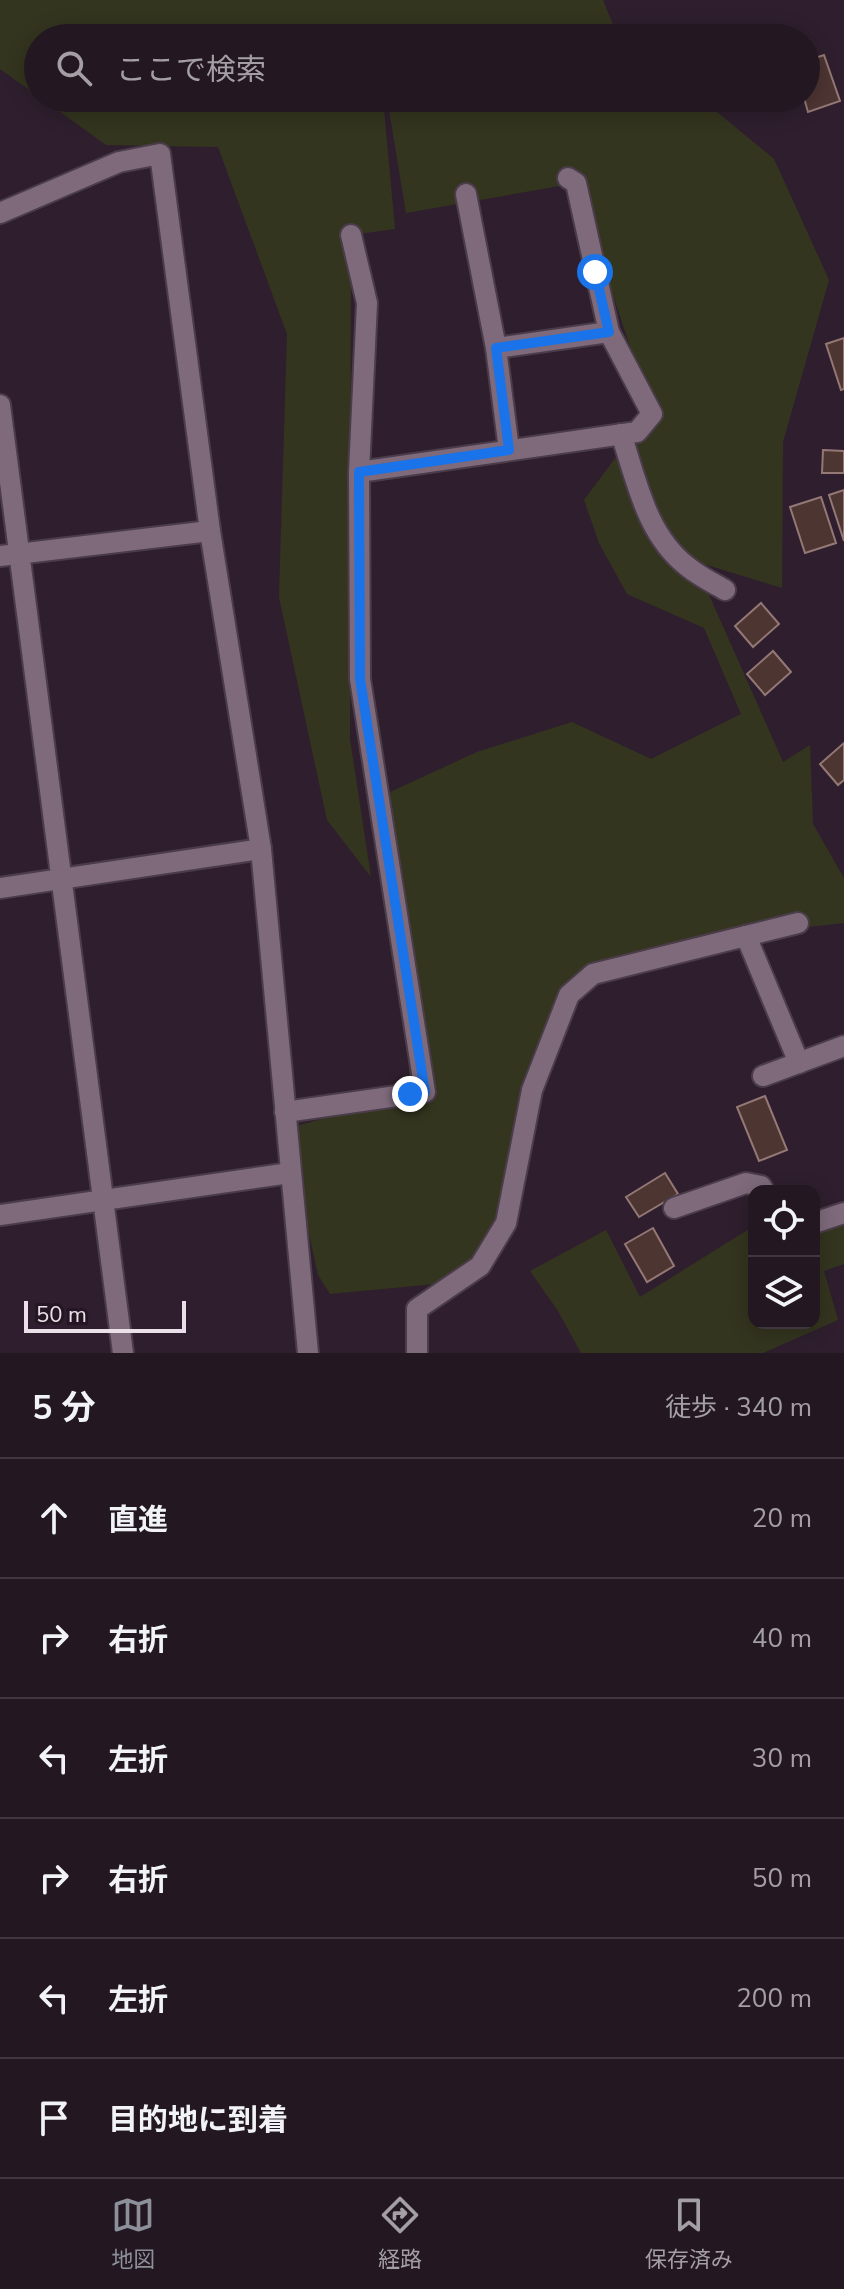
<!DOCTYPE html>
<html lang="ja">
<head>
<meta charset="utf-8">
<style>
  body { margin:0; font-family:"Nunito Sans","Noto Sans JP",sans-serif; background:#2b202a; color:#f1f3f6 }
  .controls { position:absolute; right:24px; bottom:24px; display:grid; overflow:hidden; border-radius:16px; box-shadow:0 4px 20px #0003 }
  .controls button { width:72px; height:72px; display:grid; place-items:center; padding:0; border:0; border-bottom:2px solid #403640; background:#231722; color:#f1f3f6; font:40px sans-serif }
  .scale { position:absolute; left:24px; bottom:20px; width:162px; box-sizing:border-box; padding-left:8px; border:4px solid #ebe0ea; border-top:0; font-size:22px; line-height:28px; white-space:nowrap; color:#ebe0ea; -webkit-text-stroke:6px #251624; paint-order:stroke }
  .stop { position:absolute; width:24px; height:24px; margin:-18px; border:6px solid #1a73e8; border-radius:50%; background:#fff }
  .stop.end { background:#1a73e8; border-color:#fff; box-shadow:0 2px 8px #0008 }
  .list { margin:0; padding:0; list-style:none }
  h2 { display:flex; justify-content:space-between; align-items:center; height:104px; margin:0; padding:0 32px; font-size:34px }
  h2 small { font-size:26px; font-weight:400; color:#a39fa5 }
  .list li { display:grid; grid-template-columns:52px 1fr auto; gap:24px; align-items:center; box-sizing:border-box; height:120px; padding:0 32px; border-top:2px solid #403640 }
  .list b { display:block; font-size:30px; white-space:nowrap }
  .list em { font-size:26px; font-style:normal; color:#a39fa5 }
  .icon { flex:none; width:44px; height:44px; fill:none; stroke:currentColor; stroke-width:2; stroke-linecap:round; stroke-linejoin:round }
  .map { position:relative; flex:none; width:844px; height:1353px; overflow:hidden }
  .search { position:absolute; background:#231722; box-shadow:0 4px 20px #0003; left:24px; right:24px; top:24px; height:88px; display:flex; align-items:center; gap:20px; box-sizing:border-box; padding:0 28px; border-radius:44px; color:#a39fa5; font-size:30px }
  .sheet { height:824px; background:#231722 }
  nav { display:flex; justify-content:space-around; align-items:center; box-sizing:border-box; height:112px; border-top:2px solid #403640; background:#231722; font-size:22px; color:#a39fa5 }
  nav a { display:grid; justify-items:center; gap:4px }
  nav .on { color:#8c9099 }
  .map>svg:first-child { display:block }
</style>
</head>
<body>
<div class="map">
<svg width="844" height="1353" viewBox="0 0 844 1353">
  <rect width="100%" height="100%" fill="#2f1f2e"/>
  <!-- green -->
  <g fill="#34351f">
    <path d="M0,0H603L614,27L627,38H38V96L0,69Z"/>
    <path d="M41,98H383L395,229L351,235L350,739L371,877L327,820L279,597L287,334L218,147L106,145Z"/>
    <path d="M387,98H700L774,159L829,280L783,442L782,588L694,561L783,762L810,745L813,824L844,878V923L764,932L605,971L569,995L548,1049L506,1223L456,1282L330,1294L318,1275L286,1129L410,1094L404,961L390,792L477,752L572,722L651,759L741,714L704,628L627,594L599,543L584,500L625,445L652,413L576,183L406,213Z"/>
    <path d="M754,1226V1323H814V1233L844,1226V1264L824,1271L838,1320L763,1353H581L558,1311L530,1271L606,1230L640,1297Z"/>
  </g>
  <!-- building -->
  <g fill="#4d3532" stroke="#947875" stroke-width="2">
    <path d="M824,55L840,101L808,112L804,98H806V61Z"/>
    <path d="M844,338V389L841,390L826,344Z"/>
    <path d="M823,450L844,451V473H822Z"/>
    <path d="M844,490V541L829,495Z"/>
    <path d="M821,497L836,543L805,553L790,507Z"/>
    <path d="M761,603L779,624L753,647L735,626Z"/>
    <path d="M773,651L791,672L765,695L747,674Z"/>
    <path d="M844,743V780L838,785L820,764Z"/>
    <path d="M765,1096L787,1150L759,1161L737,1107Z"/>
    <path d="M665,1173L678,1194L639,1217L626,1197Z"/>
    <path d="M653,1228L674,1266L647,1282L625,1244Z"/>
  </g>
  <g fill="none" stroke-linecap="round" stroke-linejoin="round">
    <defs>
      <g id="minor">
        <path d="M466,194L496,348L509,450"/>
        <path d="M0,213L119,162L160,154L210,531L261,849L308,1353"/>
        <path d="M496,348L609,332"/>
        <path d="M0,405L123,1353"/>
        <path d="M621,434C637,481 646,535 688,567C699,576 713,583 725,590"/>
        <path d="M359,472L637,432L652,414L609,332L576,183L568,178"/>
        <path d="M0,556L210,531"/>
        <path d="M0,888L261,849"/>
        <path d="M746,936L799,1063"/>
        <path d="M763,1076L844,1046"/>
        <path d="M285,1112L425,1092L360,679L359,472L367,303L351,235"/>
        <path d="M674,1208L746,1183L761,1186L764,1191"/>
        <path d="M0,1215L290,1173"/>
        <path d="M814,1223L844,1213"/>
        <path d="M417,1353V1309L480,1266L506,1223L532,1090L569,995L593,974L798,923"/>
      </g>
    </defs>
    <!-- minor casing -->
    <use href="#minor" stroke="#4a3c49" stroke-width="24"/>
    <!-- minor -->
    <use href="#minor" stroke="#7e6a7b" stroke-width="20"/>
  </g>
  <g fill="none" stroke-linecap="round" stroke-linejoin="round">
    <!-- route -->
    <path stroke="#1a73e8" stroke-width="10" d="M410,1094L425,1092L360,679L359,472L509,450L496,348L609,332L595,272"/>
  </g>
</svg>
<div class="controls">
<button><svg class="icon" aria-label="locate" viewBox="0 0 24 24"><circle cx="12" cy="12" r="6"/><path d="M12 2v4M12 18v4M2 12h4M18 12h4"/></svg></button>
<button><svg class="icon" aria-label="layers" viewBox="0 0 24 24"><path d="M12 4l9 5-9 5-9-5zM3 14l9 5 9-5"/></svg></button>
</div>
<div class="scale">50 m</div>
<div class="stop" style="left:595px;top:272px"></div>
<div class="stop end" style="left:410px;top:1094px"></div>
<div class="search"><svg class="icon" aria-label="search" viewBox="0 0 24 24"><circle cx="10" cy="10" r="6"/><path d="M15 15l6 6"/></svg>ここで検索</div>
</div>
<section class="sheet">
<h2>5 分<small>徒歩 · 340 m</small></h2>
<ul class="list">
<li><svg class="icon" aria-label="ahead" viewBox="0 0 24 24"><path d="M12 20V5M6 11l6-6 6 6"/></svg><div><b>直進</b></div><em>20 m</em></li>
<li><svg class="icon" aria-label="right" viewBox="0 0 24 24"><path d="M7 20v-9h11M14 6l5 5-5 5"/></svg><div><b>右折</b></div><em>40 m</em></li>
<li><svg class="icon" aria-label="left" viewBox="0 0 24 24"><path d="M17 20v-9H6M10 6l-5 5 5 5"/></svg><div><b>左折</b></div><em>30 m</em></li>
<li><svg class="icon" aria-label="right" viewBox="0 0 24 24"><path d="M7 20v-9h11M14 6l5 5-5 5"/></svg><div><b>右折</b></div><em>50 m</em></li>
<li><svg class="icon" aria-label="left" viewBox="0 0 24 24"><path d="M17 20v-9H6M10 6l-5 5 5 5"/></svg><div><b>左折</b></div><em>200 m</em></li>
<li><svg class="icon" aria-label="arrive" viewBox="0 0 24 24"><path d="M6 21V4h12l-3 4 3 4H6"/></svg><div><b>目的地に到着</b></div></li>
</ul>
</section>
<nav>
<a class="on"><svg class="icon" aria-label="map" viewBox="0 0 24 24"><path d="M3 6l6-2 6 2 6-2v14l-6 2-6-2-6 2zM9 4v14M15 6v14"/></svg>地図</a>
<a><svg class="icon" aria-label="directions" viewBox="0 0 24 24"><path d="M12 3l9 9-9 9-9-9zM9 14v-3h6M13 9l2 2-2 2"/></svg>経路</a>
<a><svg class="icon" aria-label="saved" viewBox="0 0 24 24"><path d="M7 4h10v16l-5-4-5 4z"/></svg>保存済み</a>
</nav>
</body>
</html>
